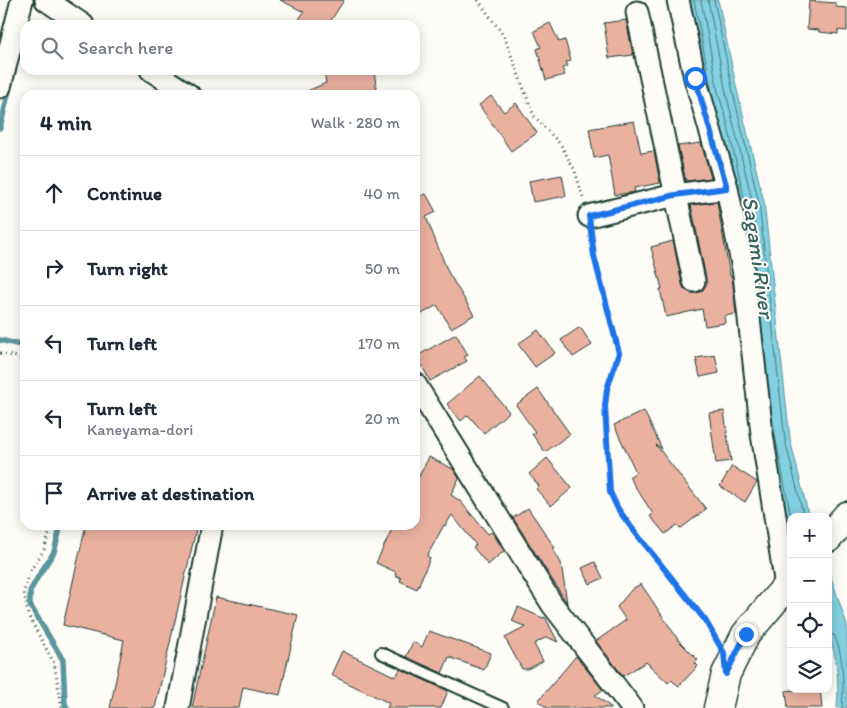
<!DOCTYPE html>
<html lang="en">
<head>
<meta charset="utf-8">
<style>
  body { margin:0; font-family:Itim,sans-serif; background:#f2f2f3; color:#1f2937 }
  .controls { position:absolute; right:15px; bottom:15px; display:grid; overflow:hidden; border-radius:10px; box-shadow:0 2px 12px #0003 }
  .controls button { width:45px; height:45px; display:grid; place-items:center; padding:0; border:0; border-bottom:1px solid #e0e1e3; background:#fff; color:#1f2937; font:25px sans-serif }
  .stop { position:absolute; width:15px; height:15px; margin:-11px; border:4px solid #1a73e8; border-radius:50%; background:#fff }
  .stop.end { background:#1a73e8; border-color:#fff; box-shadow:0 1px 5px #0008 }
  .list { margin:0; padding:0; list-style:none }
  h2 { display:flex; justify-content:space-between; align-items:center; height:65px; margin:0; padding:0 20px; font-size:21px }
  h2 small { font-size:16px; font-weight:400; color:#747a83 }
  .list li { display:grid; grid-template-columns:32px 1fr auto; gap:15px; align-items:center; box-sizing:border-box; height:75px; padding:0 20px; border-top:1px solid #e0e1e3 }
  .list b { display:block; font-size:19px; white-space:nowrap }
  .list p { margin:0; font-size:16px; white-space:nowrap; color:#747a83 }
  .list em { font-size:16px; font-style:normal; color:#747a83 }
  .icon { flex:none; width:28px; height:28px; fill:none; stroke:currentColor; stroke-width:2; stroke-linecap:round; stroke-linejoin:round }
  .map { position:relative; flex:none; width:847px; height:708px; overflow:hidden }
  .search { position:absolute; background:#fff; box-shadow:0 2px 12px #0003; left:20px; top:20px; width:400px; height:55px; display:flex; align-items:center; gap:12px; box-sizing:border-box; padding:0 18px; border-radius:15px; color:#747a83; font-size:19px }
  .panel { position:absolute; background:#fff; box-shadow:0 2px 12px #0003; left:20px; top:90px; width:400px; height:440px; border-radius:15px }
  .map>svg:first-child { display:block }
</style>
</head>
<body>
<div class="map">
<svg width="847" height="708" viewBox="0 0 847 708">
  <rect width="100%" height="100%" fill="#fdfcf7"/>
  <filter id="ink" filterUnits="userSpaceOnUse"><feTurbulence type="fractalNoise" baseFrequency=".02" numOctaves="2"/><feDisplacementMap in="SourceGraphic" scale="10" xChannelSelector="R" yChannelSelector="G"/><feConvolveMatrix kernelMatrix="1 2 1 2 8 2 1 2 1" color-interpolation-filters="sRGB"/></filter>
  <g filter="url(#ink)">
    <!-- water -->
    <g fill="#83d0e1" stroke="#5b959c">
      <path d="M689,0H718L737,90L764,202L790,439L809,517H791V543L762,397Z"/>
      <path d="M828,568L847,625V708H837C839,683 838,657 828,634Z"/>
    </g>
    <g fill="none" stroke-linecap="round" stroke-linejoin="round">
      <!-- shore -->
      <g stroke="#477879" stroke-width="1">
        <path d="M694,0L712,93"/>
        <path d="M701,0L718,92L726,118L750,223L753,225L755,223L753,204L726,93L708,0"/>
        <path d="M714,0L733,92L759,203L785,440L804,517"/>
        <path d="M774,430L791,517"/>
        <path d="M828,633L834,635C844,653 844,688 842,708"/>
      </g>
      <!-- stream -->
      <g stroke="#5b959c" stroke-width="5.5">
        <path d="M0,128L10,86"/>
        <path d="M0,340L25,346"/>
        <path d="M61,525L54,552L39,575L30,591V605L63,660L65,704L67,708"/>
      </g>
    </g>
    <!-- building -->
    <g fill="#eab1a1" stroke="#1f3d34">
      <path d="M280,0H344L328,25H295L304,12Z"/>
      <path d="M809,1L836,3V7L847,8V31L838,30V34L819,32V30L807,29Z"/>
      <path d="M626,20L633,55L609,58L604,23Z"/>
      <path d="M550,23L559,42L565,40L571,61L566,62L568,66L562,68L565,75L546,80L537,49L541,47L534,31Z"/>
      <path d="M324,70H374L377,93L362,95H298L326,83Z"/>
      <path d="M491,96L504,112L516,103L537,133L511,151L479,105Z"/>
      <path d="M634,121L641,153L654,151L660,183L634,188L635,192L615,195L608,155L594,158L589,129Z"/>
      <path d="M701,143L711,178L686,181L678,146Z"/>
      <path d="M562,175L566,196L533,202L529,181Z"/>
      <path d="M416,191L418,197L426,194L436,212L426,217L448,272L474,315L451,328L437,305L415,318Z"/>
      <path d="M717,202L730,276H732L736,314L724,316L725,323L705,326L702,309L666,317L660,289H662L651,247L673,241L682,284L684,289L691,293H697L702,291L706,285V278L691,205Z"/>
      <path d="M580,327L592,345L573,357L561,340Z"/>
      <path d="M538,330L555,353L535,367L518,344Z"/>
      <path d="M456,334L468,355L464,357L467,361L430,381L417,356Z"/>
      <path d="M715,355L719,373L700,377L696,358Z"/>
      <path d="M480,376L509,412L484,433L468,415L461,421L447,404Z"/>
      <path d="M538,389L570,434L545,452L532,434L535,432L516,405Z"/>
      <path d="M644,411L662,449L656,445L706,509L680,529L677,525L665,534L650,516L653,514L629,477L636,472L614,425Z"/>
      <path d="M724,411L731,461L716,463L709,413Z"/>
      <path d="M429,457L453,469L459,478L451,495L460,501L488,534L492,532L504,551L488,565L473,547L476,545L452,515L445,526L444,525L427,556L430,558L417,589L400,581L401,578L395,575L396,572L376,563L394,525H415V484Z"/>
      <path d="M547,458L572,488L551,506L536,489L539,486L529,474Z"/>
      <path d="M732,466L757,482L745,502L720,486Z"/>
      <path d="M528,508L555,548L553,549L561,563L567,603L513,518Z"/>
      <path d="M86,525H197L155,708H110L124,640L63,625Z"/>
      <path d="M595,562L603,578L590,584L582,568Z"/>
      <path d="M641,584L679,641L698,660L695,663L698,666L679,686L671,680L668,683L646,662L623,676L596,641L626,620L617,607L632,589Z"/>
      <path d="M216,597L298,615L280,695L243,687L239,708H192Z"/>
      <path d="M518,607L543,618L545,617L558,642L547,637L534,644L543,661L528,669H522L505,638L526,627L512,621Z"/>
      <path d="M429,631L491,653L484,670L449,657L442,673L406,657L413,642L422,647Z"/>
      <path d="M342,651L396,677L400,669L448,691L441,708H387L389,703L331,675Z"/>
      <path d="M576,656L603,690L595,695L612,708H547L538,701Z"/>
      <path d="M802,689H820L822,708H788L786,691Z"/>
    </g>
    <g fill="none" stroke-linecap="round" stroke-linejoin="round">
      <defs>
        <path id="lane" d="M381,653L503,708"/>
        <g id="street">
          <path d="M46,0L83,25"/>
          <path d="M678,0L695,78L727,188L744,274L762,434L786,586"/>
          <path d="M637,12L694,281"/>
          <path d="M151,70L189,95"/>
          <path d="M0,87L22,0"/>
          <path d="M589,216L675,195L727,188"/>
          <path d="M415,384L552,604L632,708"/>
          <path d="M178,708L212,525"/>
        </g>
        <g id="secondary">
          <path d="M828,538L847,516"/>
          <path d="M718,708L726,674L746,634L791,581"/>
        </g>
      </defs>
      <!-- lane casing -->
      <use href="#lane" stroke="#1f3d34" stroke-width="14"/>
      <!-- street casing -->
      <use href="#street" stroke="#1f3d34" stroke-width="25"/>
      <!-- secondary casing -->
      <use href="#secondary" stroke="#1f3d34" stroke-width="31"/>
      <!-- path -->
      <g stroke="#1f3d34" stroke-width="3" stroke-dasharray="1 4" stroke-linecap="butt">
        <path d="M478,0L504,36L534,116L561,145L575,171L583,197"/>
        <path d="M592,235L594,256L619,353L607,389L605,406L610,492L619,509L631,527L705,620L717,641"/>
        <path d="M0,353L25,359"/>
        <path d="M52,525L44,550L29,572L24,592L28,615L54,663L62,708"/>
      </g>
      <!-- lane -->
      <use href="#lane" stroke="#fdfcf7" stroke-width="10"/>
      <!-- street -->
      <use href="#street" stroke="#fdfcf7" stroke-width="21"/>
      <!-- secondary -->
      <use href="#secondary" stroke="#fdfcf7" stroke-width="28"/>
    </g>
  </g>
  <g fill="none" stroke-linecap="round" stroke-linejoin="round" filter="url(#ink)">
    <!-- route -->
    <path stroke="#1a73e8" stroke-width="6" d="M695,78L727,188L675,195L589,216L594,256L619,353L607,389L605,406L610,492L618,509L631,527L705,620L724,653L726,674L746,634"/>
  </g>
  <g text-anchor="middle" stroke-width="4" stroke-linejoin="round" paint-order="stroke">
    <!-- water labels -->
    <g font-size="22" font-style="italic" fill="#38625f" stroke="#fdfcf7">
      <text transform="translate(759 257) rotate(82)" y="8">Sagami River</text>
    </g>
  </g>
</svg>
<div class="controls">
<button>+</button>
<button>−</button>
<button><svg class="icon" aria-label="locate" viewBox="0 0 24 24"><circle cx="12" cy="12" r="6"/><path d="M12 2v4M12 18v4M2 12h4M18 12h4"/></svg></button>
<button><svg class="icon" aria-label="layers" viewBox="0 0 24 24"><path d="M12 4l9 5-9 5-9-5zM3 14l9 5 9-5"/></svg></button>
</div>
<div class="stop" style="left:695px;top:78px"></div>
<div class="stop end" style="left:746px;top:634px"></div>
<div class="search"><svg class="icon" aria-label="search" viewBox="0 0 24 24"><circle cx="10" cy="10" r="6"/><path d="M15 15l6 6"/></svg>Search here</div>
<section class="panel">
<h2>4 min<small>Walk · 280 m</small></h2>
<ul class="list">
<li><svg class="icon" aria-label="ahead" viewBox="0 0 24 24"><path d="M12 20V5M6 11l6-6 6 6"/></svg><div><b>Continue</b></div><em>40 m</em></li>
<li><svg class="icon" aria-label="right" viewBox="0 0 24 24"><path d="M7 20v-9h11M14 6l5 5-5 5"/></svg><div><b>Turn right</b></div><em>50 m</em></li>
<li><svg class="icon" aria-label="left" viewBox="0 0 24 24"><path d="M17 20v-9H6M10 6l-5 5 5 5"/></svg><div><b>Turn left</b></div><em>170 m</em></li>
<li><svg class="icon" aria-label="left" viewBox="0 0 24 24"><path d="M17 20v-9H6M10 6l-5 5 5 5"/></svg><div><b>Turn left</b><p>Kaneyama-dori</p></div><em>20 m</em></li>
<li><svg class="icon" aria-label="arrive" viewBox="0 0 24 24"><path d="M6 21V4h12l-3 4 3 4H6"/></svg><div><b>Arrive at destination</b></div></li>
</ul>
</section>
</div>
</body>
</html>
